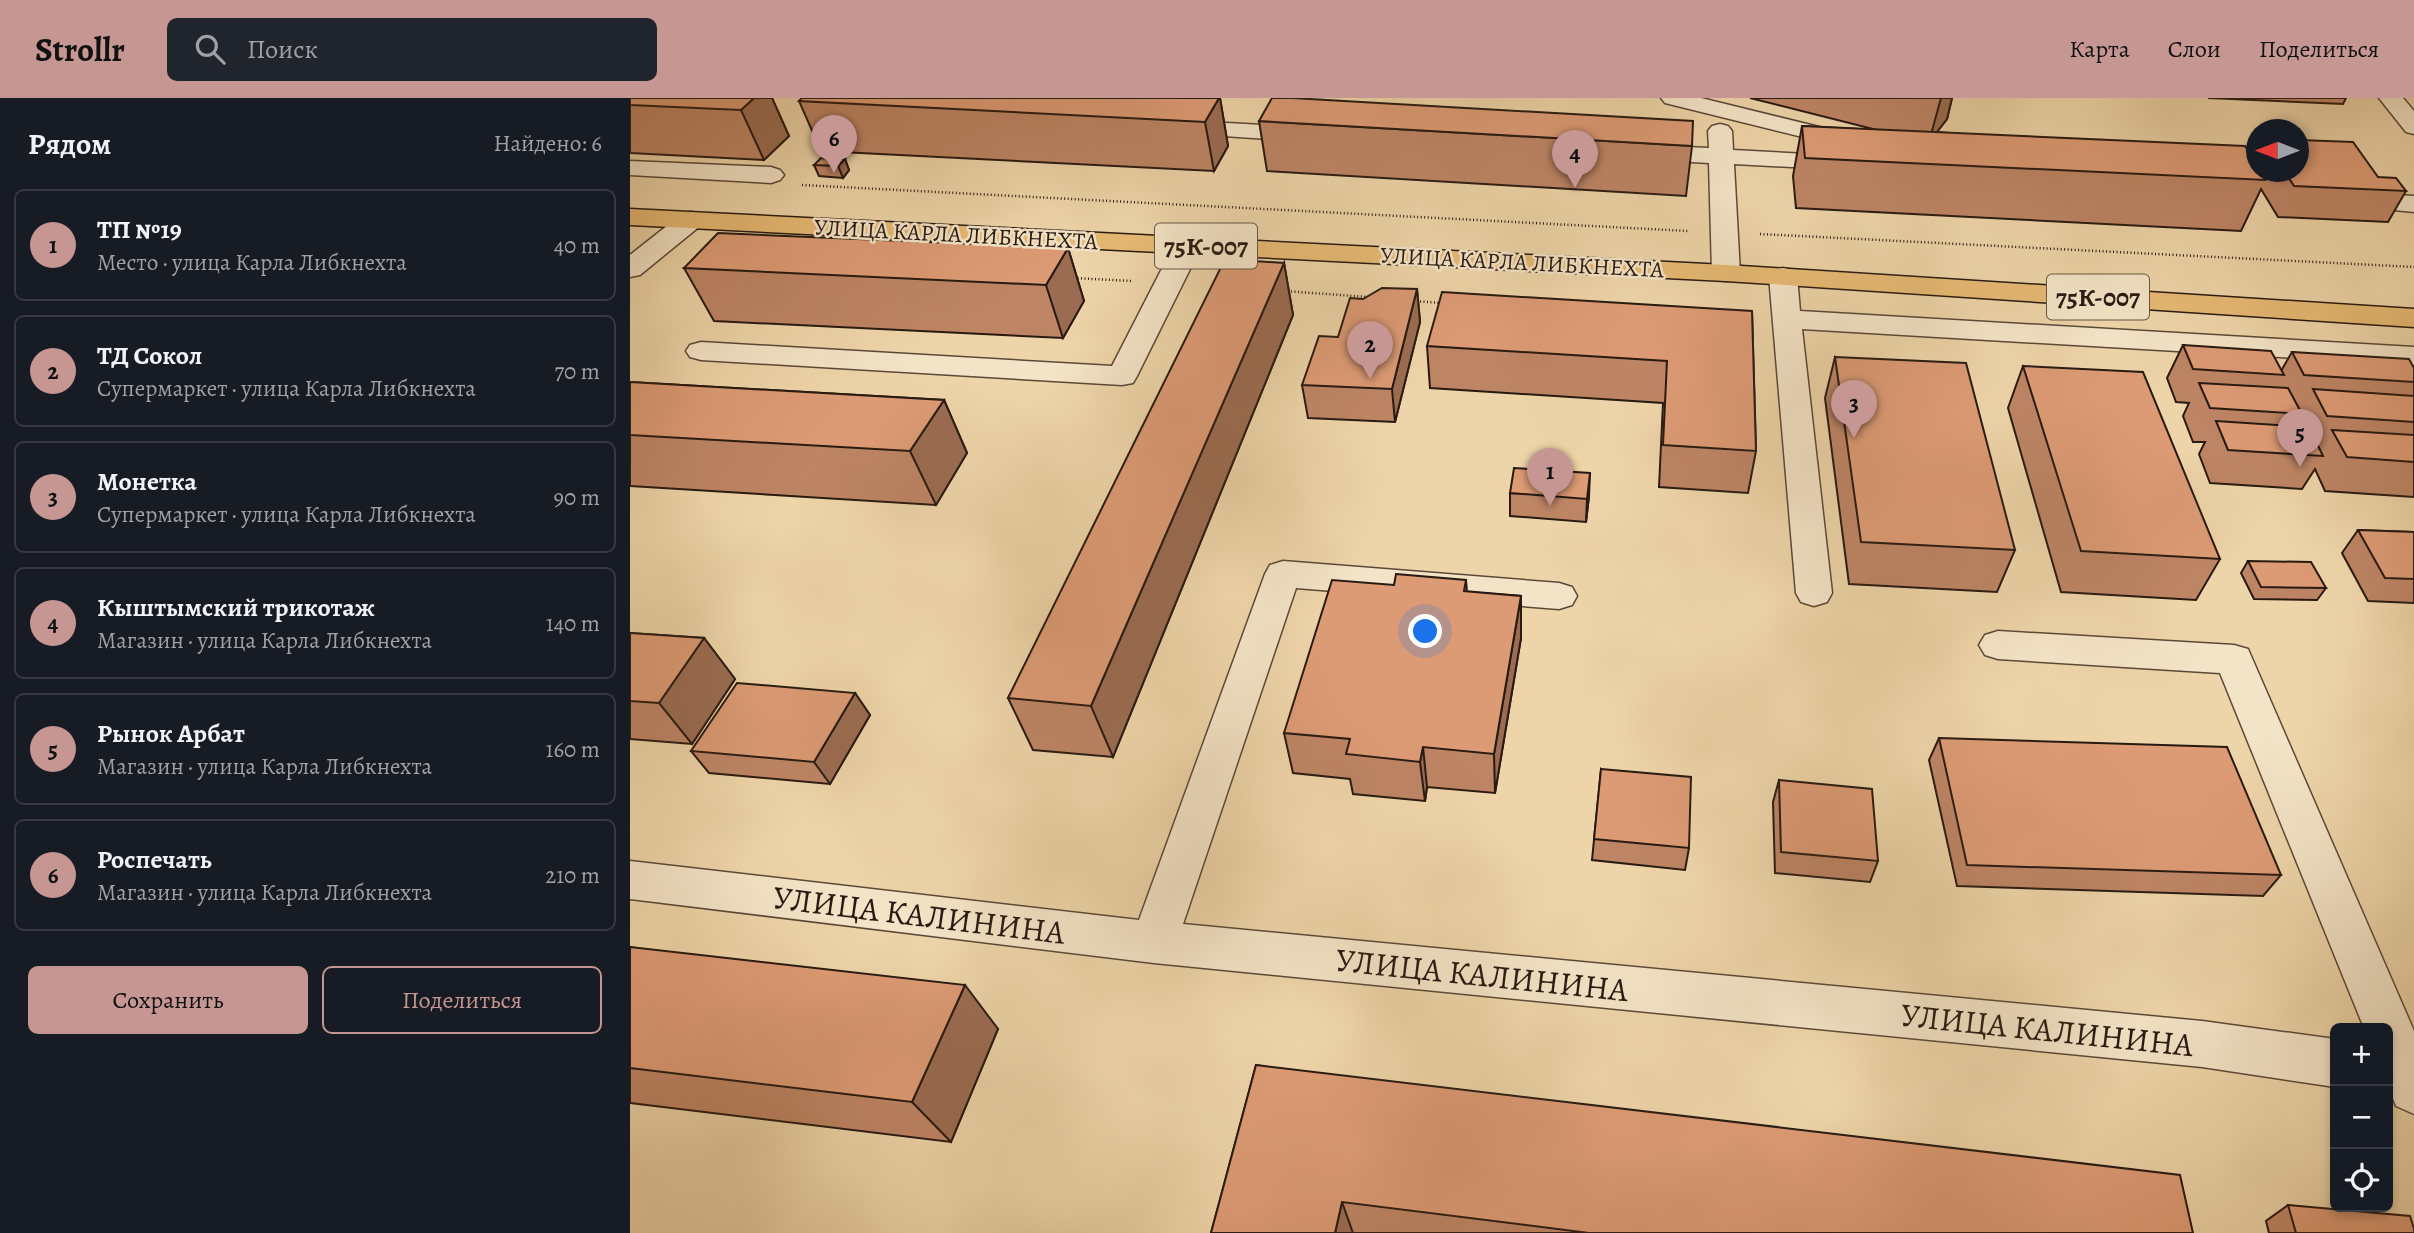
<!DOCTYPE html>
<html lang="ru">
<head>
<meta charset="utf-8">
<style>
  body { margin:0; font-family:Alegreya,serif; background:#20242c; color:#f1f3f6 }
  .controls { position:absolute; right:21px; bottom:21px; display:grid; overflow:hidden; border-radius:10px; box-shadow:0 4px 10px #0003 }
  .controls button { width:63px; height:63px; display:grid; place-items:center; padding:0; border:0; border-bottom:2px solid #363941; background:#171b24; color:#f1f3f6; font:35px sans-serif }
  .compass { position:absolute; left:1616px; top:21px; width:63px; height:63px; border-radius:50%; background:#171b24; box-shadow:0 4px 10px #0003; rotate:270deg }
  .you { position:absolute; left:796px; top:534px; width:24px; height:24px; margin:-18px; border:5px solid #fff; border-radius:50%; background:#1a73e8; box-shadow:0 0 0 10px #1a73e833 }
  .badge { display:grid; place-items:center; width:46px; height:46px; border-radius:50%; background:#c59692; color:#111; font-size:23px; font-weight:700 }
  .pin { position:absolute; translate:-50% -58px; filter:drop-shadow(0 2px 4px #0008) }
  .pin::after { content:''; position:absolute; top:37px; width:24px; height:21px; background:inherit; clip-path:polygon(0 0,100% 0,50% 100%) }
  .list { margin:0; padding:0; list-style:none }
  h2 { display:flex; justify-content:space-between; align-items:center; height:91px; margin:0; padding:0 28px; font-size:30px }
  h2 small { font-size:23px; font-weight:400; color:#9ea1a6 }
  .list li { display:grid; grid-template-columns:46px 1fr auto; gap:21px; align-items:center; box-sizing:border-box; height:112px; margin:0 14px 14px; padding:0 14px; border:2px solid #363941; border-radius:10px }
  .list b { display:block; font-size:26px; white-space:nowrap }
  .list p { margin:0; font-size:23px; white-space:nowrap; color:#9ea1a6 }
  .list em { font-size:23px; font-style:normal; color:#9ea1a6 }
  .actions { display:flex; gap:14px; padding:21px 28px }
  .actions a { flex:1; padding:16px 0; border:2px solid #c59692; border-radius:10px; text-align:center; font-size:24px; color:#c59692 }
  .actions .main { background:#c59692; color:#111 }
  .icon { flex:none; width:38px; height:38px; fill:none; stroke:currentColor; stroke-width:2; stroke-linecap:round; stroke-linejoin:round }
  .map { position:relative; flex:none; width:1784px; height:1135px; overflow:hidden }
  header { display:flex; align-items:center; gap:42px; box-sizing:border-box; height:98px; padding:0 35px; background:#c59692; color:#111 }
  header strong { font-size:33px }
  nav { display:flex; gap:38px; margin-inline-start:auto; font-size:24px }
  .search { width:490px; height:63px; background:#20242c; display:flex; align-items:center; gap:18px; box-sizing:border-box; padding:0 24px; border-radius:10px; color:#9ea1a6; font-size:26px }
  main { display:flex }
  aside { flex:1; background:#171b24 }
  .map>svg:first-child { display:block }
</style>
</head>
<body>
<header>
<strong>Strollr</strong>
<div class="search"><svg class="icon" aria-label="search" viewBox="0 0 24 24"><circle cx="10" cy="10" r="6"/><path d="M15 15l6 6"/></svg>Поиск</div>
<nav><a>Карта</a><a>Слои</a><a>Поделиться</a></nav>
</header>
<main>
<aside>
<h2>Рядом<small>Найдено: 6</small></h2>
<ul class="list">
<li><span class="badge">1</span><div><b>ТП №19</b><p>Место · улица Карла Либкнехта</p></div><em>40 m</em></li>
<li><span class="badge">2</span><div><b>ТД Сокол</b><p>Супермаркет · улица Карла Либкнехта</p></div><em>70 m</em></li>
<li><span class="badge">3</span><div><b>Монетка</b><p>Супермаркет · улица Карла Либкнехта</p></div><em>90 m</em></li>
<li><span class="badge">4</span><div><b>Кыштымский трикотаж</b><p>Магазин · улица Карла Либкнехта</p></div><em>140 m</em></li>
<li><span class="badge">5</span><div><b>Рынок Арбат</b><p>Магазин · улица Карла Либкнехта</p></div><em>160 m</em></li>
<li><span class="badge">6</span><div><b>Роспечать</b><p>Магазин · улица Карла Либкнехта</p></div><em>210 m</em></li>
</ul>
<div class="actions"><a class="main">Сохранить</a><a>Поделиться</a></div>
</aside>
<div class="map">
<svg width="1784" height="1135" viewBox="0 0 1784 1135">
  <rect width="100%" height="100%" fill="#eed5a9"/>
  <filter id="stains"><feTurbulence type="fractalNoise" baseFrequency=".00286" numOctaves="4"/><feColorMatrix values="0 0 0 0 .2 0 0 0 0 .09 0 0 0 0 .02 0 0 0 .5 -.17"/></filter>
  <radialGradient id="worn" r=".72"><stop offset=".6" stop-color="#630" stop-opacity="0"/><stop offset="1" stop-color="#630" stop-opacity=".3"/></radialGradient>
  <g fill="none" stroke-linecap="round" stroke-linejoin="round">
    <defs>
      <g id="minor">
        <path d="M1031,0H1071L1230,39L1233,44L1230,49L1221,51L1035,5Z"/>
        <path d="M1749,0H1773L1784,13V36L1776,34Z"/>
        <path d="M542,22L685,30L694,32L697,37L694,42L685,44L534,34L530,29L534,24Z"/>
        <path d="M1090,26L1098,28L1102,33L1103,52L1216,58L1225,60L1228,65L1225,70L1216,72L1104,66L1110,175L1106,181L1096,183L1086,181L1082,175L1079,65L1010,61L1001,59L998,54L1001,49L1010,47L1079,50L1078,33L1082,28Z"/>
        <path d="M0,63L141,69L150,72L154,77L150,82L141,85L0,77Z"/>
        <path d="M1733,95L1784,98V114L1724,108L1720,103L1724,98Z"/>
        <path d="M61,114L70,116L74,122L70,128L10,177L0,179V157L52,116Z"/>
        <path d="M558,139L568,141L572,147L507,278L503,285L492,287L71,262L60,259L56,253L60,247L71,244L482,268L544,147L548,141Z"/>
        <path d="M1153,170L1163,172L1167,178L1170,213L1784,249V267L1172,231L1202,495L1197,504L1184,508L1171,504L1166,495L1139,178L1143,172Z"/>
        <path d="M653,463L929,485L942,489L947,498L942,507L929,511L666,490L553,826L1572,923L1705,941V989L1572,969L524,865L0,801V763L509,822L635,476L640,467Z"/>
        <path d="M1368,533L1604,547L1618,551L1784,933V1016L1766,1008L1758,988V930H1734L1590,575L1368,561L1355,557L1349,547L1355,537Z"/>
      </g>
      <path id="major" d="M0,111L1096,167L1784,211V229L1096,183L0,127Z"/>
    </defs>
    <!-- minor casing -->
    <use href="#minor" stroke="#5a4938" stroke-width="3"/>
    <!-- major casing -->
    <use href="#major" stroke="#281a12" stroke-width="3"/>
    <!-- path -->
    <g stroke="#281a12" stroke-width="2.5" stroke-dasharray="1 2.5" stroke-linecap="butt">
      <path d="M172,87L1058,133"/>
      <path d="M1130,136L1784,169"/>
      <path d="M444,180L502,183"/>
      <path d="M654,193L739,199"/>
      <path d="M783,203L812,205"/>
    </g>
    <!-- minor -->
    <use href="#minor" fill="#f4e4c7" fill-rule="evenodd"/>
    <!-- major -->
    <use href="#major" fill="#e7ba74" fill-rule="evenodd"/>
  </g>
  <!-- wall -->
  <g fill="#be8565" stroke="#281a12" stroke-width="2">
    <path d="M0,0H142L159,38L134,62L0,55Z"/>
    <path d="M172,0H590L598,48L584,73L191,53L169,3Z"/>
    <path d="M1120,0H1322L1317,21L1307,34L1623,62L1627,56V74H1669L1748,79L1776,93L1758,124L1648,119L1631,91L1611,133L1166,110L1163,78L1172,28L1247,32Z"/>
    <path d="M1578,0H1716L1713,6Z"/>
    <path d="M629,23L1062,48L1056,98L637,73Z"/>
    <path d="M215,61L219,72L213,80L189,78L184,67Z"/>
    <path d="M438,150L454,203L433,240L84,223L54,170Z"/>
    <path d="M654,165L663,217L483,659L403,652L378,600Z"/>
    <path d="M787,191L790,224L765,324L678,320L672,287L708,239L733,201Z"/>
    <path d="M1122,213L1126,353L1118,395L1029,389L1033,305L800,290L797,248Z"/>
    <path d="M1553,247L1651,273L1662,254L1784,270V399L1695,393L1685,371L1672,391L1580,385L1569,356L1575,344H1563L1553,318L1559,305L1546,304L1537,280Z"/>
    <path d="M1205,259L1385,452L1367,494L1219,486L1195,300Z"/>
    <path d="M1393,268L1590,461L1566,502L1431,494L1378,310Z"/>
    <path d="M0,284L314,302L337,355L306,407L0,388Z"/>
    <path d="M880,395L959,398L956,424L880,418Z"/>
    <path d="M1728,432L1784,434V505L1738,503L1712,455Z"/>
    <path d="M1618,463L1696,490L1687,502L1624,501L1611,475Z"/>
    <path d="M836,482L837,494L891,498V540L865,695L797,689L795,703L723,696L720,681L663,675L654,635L764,487Z"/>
    <path d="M0,535L74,540L105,581L62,646L0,641Z"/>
    <path d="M225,595L240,617L200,686L79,675L61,653Z"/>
    <path d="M1309,640L1651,777L1633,798L1327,788L1299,662Z"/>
    <path d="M971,671L1059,750L1055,772L962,762Z"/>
    <path d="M1149,682L1248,763L1240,784L1145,775L1143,704Z"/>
    <path d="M0,849L368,931L321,1044L0,1005Z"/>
    <path d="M626,967L1563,1135H581Z"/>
    <path d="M1658,1107L1784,1135H1639L1636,1123Z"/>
  </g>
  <!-- shaded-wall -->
  <g fill="#9b6c52" stroke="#281a12" stroke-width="2">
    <path d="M124,0H142L159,38L134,62L111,12Z"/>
    <path d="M589,0H590L598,48L584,73L575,24Z"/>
    <path d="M1311,0H1322L1317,21L1299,44Z"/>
    <path d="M215,61L219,72L213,80L208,68Z"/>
    <path d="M438,150L454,203L433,240L416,187Z"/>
    <path d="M654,165L663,217L483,659L461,608Z"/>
    <path d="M787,191L790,224L765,324L762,291Z"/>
    <path d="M314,302L337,355L306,407L280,353Z"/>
    <path d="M960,375L959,398L956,424L957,401Z"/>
    <path d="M891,498V540L865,695L864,656Z"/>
    <path d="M74,540L105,581L62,646L29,605Z"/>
    <path d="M225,595L240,617L200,686L184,664Z"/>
    <path d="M793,649L797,689L795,703L790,664Z"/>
    <path d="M335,887L368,931L321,1044L282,1004Z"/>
    <path d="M712,1104L723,1135H705Z"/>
  </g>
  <!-- building -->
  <g fill="#dd9b75" stroke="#281a12" stroke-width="2">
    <path d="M0,0H124L111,12L0,7Z"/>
    <path d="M172,0H589L575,24L169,3Z"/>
    <path d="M642,0H662L1063,23L1062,48L629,23Z"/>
    <path d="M1172,28L1615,48L1627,67V74H1630L1635,82L1175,60Z"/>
    <path d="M1669,42L1723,44L1748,79L1766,80L1776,93L1664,88L1655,74H1669Z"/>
    <path d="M191,60L215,61L208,68L184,67Z"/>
    <path d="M88,135L438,150L416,187L54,170Z"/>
    <path d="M595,161L654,165L461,608L378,600Z"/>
    <path d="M752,190L787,191L762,291L672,287L689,238L708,239L720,200L733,201Z"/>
    <path d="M812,194L1122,213L1126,353L1033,347L1037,263L797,248Z"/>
    <path d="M1553,247L1641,253L1654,277L1563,271Z"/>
    <path d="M1662,254L1779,261L1784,270V284L1674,277Z"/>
    <path d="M1205,259L1336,265L1385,452L1231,444Z"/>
    <path d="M1393,268L1513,274L1590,461L1451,453Z"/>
    <path d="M0,284L314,302L280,353L0,337Z"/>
    <path d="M1569,285L1658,290L1672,316L1580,310Z"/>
    <path d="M1683,291L1784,298V324L1697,318Z"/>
    <path d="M1586,323L1679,329L1693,358L1598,352Z"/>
    <path d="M1702,332L1784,337V364L1717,359Z"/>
    <path d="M884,370L960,375L957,401L880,395Z"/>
    <path d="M1728,432L1784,434V481L1755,480Z"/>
    <path d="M1618,463L1681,464L1696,490L1631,489Z"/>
    <path d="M766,476L836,482L834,493L891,498L864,656L793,649L790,664L716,656L720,641L654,635L702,482L764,487Z"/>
    <path d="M0,535L74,540L29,605L0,603Z"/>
    <path d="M107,585L225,595L184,664L61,653Z"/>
    <path d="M1309,640L1597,649L1651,777L1337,767Z"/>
    <path d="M971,671L1061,679L1059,750L964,741Z"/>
    <path d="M1149,682L1242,691L1248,763L1151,754Z"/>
    <path d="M0,849L335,887L282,1004L0,970Z"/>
    <path d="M626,967L1550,1077L1563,1135H959L712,1104L705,1135H581Z"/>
    <path d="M1658,1107L1780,1118L1784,1131V1135H1666Z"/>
  </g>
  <g text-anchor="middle" stroke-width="5" stroke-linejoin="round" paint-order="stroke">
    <!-- far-street labels -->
    <g font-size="23" fill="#281a12" stroke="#f4e4c7">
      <text transform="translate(326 136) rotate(3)" y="8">УЛИЦА КАРЛА ЛИБКНЕХТА</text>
      <text transform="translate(892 164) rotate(3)" y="8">УЛИЦА КАРЛА ЛИБКНЕХТА</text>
    </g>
    <!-- shield labels -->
    <g fill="#f4e4c7" stroke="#655748" stroke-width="2">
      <rect x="525" y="125.5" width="102" height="45" rx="5"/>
      <rect x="1417" y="176.5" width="102" height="45" rx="5"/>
    </g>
    <g font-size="26" font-weight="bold" fill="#281a12">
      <text x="576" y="157">75К-007</text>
      <text x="1468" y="208">75К-007</text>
    </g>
    <!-- near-street labels -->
    <g font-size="33" fill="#281a12" stroke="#f4e4c7">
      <text transform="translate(289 816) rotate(7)" y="12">УЛИЦА КАЛИНИНА</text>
      <text transform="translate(852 876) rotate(6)" y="12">УЛИЦА КАЛИНИНА</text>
      <text transform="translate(1417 931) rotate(6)" y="12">УЛИЦА КАЛИНИНА</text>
    </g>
  </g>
  <rect width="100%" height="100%" filter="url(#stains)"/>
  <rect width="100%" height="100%" fill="url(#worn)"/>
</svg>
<div class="controls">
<button>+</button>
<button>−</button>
<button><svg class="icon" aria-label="locate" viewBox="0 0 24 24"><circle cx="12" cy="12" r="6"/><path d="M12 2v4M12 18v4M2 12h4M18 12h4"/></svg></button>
</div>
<svg class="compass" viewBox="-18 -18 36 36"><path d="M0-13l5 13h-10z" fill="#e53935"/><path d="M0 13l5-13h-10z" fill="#9ea1a6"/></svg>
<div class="you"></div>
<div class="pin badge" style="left:920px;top:408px">1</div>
<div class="pin badge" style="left:740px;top:281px">2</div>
<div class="pin badge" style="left:1224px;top:340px">3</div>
<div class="pin badge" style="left:945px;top:90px">4</div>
<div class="pin badge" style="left:1670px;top:369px">5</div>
<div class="pin badge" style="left:204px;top:75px">6</div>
</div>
</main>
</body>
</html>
